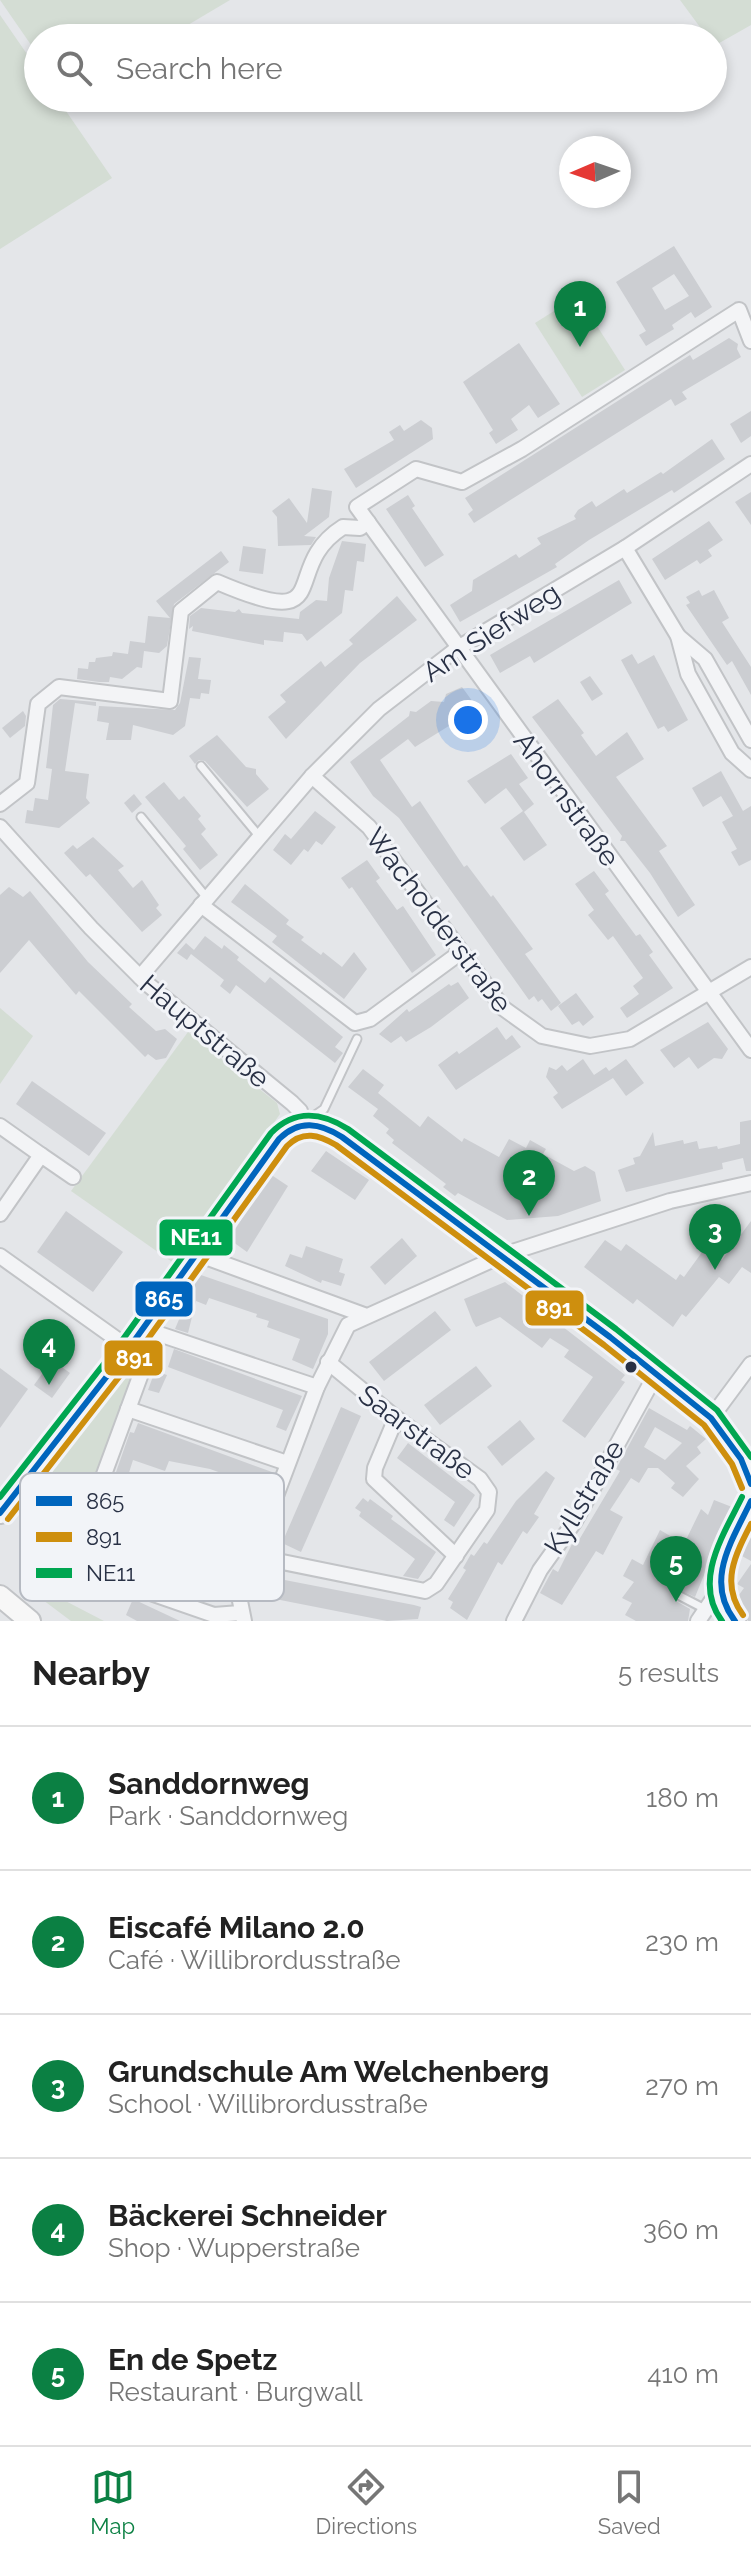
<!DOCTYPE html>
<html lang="en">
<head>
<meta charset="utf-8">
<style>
  body { margin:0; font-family:Raleway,sans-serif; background:#f6f6f6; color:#222 }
  .compass { position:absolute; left:559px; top:136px; width:72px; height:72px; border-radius:50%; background:#fff; box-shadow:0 4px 12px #0003; rotate:268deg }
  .you { position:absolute; left:468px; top:720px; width:28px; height:28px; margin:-20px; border:6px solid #fff; border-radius:50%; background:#1a73e8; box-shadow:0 0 0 12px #1a73e833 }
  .badge { display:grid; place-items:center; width:52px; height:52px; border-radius:50%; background:#0b8043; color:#fff; font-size:26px; font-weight:700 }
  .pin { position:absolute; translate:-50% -66px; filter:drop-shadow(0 2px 4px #0008) }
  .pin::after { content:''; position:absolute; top:42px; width:28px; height:24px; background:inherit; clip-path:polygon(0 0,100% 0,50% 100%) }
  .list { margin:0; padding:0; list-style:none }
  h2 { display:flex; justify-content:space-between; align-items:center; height:104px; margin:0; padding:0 32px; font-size:34px }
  h2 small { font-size:26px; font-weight:400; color:#767676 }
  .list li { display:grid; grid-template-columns:52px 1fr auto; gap:24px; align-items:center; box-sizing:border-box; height:144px; padding:0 32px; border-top:2px solid #e0e0e0 }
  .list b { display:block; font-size:30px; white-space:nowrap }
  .list p { margin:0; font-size:26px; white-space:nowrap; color:#767676 }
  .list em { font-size:26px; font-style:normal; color:#767676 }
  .icon { flex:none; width:44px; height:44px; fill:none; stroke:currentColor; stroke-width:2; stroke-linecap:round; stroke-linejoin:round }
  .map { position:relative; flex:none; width:751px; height:1621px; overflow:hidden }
  .search { position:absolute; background:#fff; box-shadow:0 4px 12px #0003; left:24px; right:24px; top:24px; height:88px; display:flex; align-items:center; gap:20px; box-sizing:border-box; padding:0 28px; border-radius:44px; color:#767676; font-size:30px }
  .sheet { height:824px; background:#fff }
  nav { display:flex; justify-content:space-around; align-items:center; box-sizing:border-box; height:112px; border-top:2px solid #e0e0e0; background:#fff; font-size:22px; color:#767676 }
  nav a { display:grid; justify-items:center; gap:4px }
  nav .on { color:#0b8043 }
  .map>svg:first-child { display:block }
</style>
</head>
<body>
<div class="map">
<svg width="751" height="1621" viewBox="0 0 751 1621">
  <rect width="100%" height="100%" fill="#e4e6e9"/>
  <!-- green -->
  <g fill="#d4ddd4">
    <path d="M0,0H230L166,38H38V55Z"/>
    <path d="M680,0H751V25L714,46L713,38H708Z"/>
    <path d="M0,15L38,70V98H57L112,178L0,249Z"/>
    <path d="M578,296L625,370L582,397L535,323Z"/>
    <path d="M0,1008L33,1036L0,1084Z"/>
    <path d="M188,1032L277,1103L280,1114L175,1264L71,1191Z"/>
    <path d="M152,1329L89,1496L70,1489L49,1546L67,1554L52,1594L104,1621H71L39,1597L20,1551L24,1509Z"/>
  </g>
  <!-- building -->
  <g fill="#ccced2" fill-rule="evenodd">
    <path d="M674,246L712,307L695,318L691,312L672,325L674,329L646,346L639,335L646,331L616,282ZM674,274L689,296L665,310L652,288Z"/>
    <path d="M729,338L738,344L737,349L741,357L682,392L687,399L675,406L671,399L474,523L468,514L473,510L465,498L690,355L693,360Z"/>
    <path d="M519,343L560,404L538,418L529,405L511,419L518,430L496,444L489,433L493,430L463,382Z"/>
    <path d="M751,411V436L741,443L730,424Z"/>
    <path d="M421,420L432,428L433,439L356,488L344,469L394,440L389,432L400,425L404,431Z"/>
    <path d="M712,439L725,459L674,493L672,490L589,540L555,564L557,567L460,622L450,605L472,591L473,580L516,554L519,558L541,544L537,538L576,519L574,516L578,510L592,501L596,507L624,489L627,493L661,472L663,474Z"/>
    <path d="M312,488L332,491L329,517L304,536L316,537L311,545L278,546L277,517L272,511L289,498L307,523Z"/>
    <path d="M751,492V525L735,502Z"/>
    <path d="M408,495L415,506L412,508L444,555L425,567L386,509Z"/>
    <path d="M709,521L723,540L708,550L712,556L700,564L697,560L665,580L652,559Z"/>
    <path d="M342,541L366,544L364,562L357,561L353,591L345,590L342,613L307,641L302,634L284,632L283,642L264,640V645L192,631L193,626L189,629L190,616L201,608L235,612L239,609L242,613L299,619L300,612L316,600L327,601L329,578Z"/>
    <path d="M243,546L266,549L263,574L239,571Z"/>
    <path d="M221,551L229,562L174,604L167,646L159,653L144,651L142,668L137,667L122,679L110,677L109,682H99L77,679L78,668L88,669L89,662H95L96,658L112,656L113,652L128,654L130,641L145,643L148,616L170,618L156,601Z"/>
    <path d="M619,580L632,603L534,663L530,656L500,673L490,655Z"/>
    <path d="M699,590L702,596L714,590L729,618L722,622L751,667V695L732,661L727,665L686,605L690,603L686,597Z"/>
    <path d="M397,596L417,620L360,663L286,739L268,717L286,702L280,695L321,661L325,667L353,644L349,640Z"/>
    <path d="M632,654L638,664L654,655L688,720L668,732L664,726L658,729L621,660Z"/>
    <path d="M189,657L201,658L198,679L211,680L209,694L201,693L200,699L190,698L185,726L173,735L133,725L131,740H106L109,723L97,721L99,706L175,710L180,703Z"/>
    <path d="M590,676L603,694L592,701L580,682Z"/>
    <path d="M462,687L478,709L472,717L461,726L452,724L415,747L408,739L380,760L412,807L420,801L464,867L467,865L491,897L493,895L533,949L525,954L561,1003L551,1011L542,999L538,1002L534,996L529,1000L399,818L373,796L350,762L409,716L410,711L416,712L431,701L444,702L446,694Z"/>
    <path d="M60,699L96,702V706L75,703L65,771L89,774L86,798L90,803L59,828L25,823L27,810L33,811L35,798L48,800L52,769L46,768L48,751L53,705Z"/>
    <path d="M558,699L584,733L581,735L596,756L627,732L644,759L616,777L667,846L659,851L695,905L678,917L650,873L625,841H620L622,836L532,717Z"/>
    <path d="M23,711L26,716L25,726L10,738L2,728Z"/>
    <path d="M217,735L246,767L256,769V774L269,789L247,807L205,761L199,760L195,764L189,756Z"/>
    <path d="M511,754L528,778L519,784L534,804L524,812L547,845L524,861L500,828L523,811L513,797L506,788L485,804L467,781Z"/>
    <path d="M721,771L743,811L751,806V860L739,866L731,852L737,849L722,822L733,816L721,796L703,807L692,788Z"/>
    <path d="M164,782L179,800L184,796L201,816L198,819L206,829L201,834L218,855L200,870L183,849L186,846L145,797Z"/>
    <path d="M134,794L142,804L132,813L124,803Z"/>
    <path d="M315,811L336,827L322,845L316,841L308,852L304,849L291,865L273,850L285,834L291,839Z"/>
    <path d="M93,837L124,866L118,870L133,888L142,880L159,905L156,908L162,915L142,932L90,874L86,877L64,853L73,845L77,849Z"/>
    <path d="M367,860L380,878L376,881L397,910L403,906L436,955L412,973L352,887L349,889L341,878Z"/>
    <path d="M594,871L609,891L605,894L636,936L640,934L653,952L649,955L673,988L627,1018L620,1008L639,994L633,986L643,978L613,936L608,940L588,915L594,910L575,884Z"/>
    <path d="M245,884L289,920L286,924L304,937L301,940L321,955L323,952L342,967L354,952L367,969L344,999L272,942L277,936L231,902Z"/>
    <path d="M9,887L23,897L30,891L88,962L132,1004L129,1007L156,1031L165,1029L177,1039L166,1058L156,1060L148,1054L145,1057L79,991L76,995L29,940L0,973V895Z"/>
    <path d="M205,936L222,949L224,945L239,957L237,960L265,983L270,977L343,1037L335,1047L343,1053L335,1063L236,985L230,994L220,986L224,980L191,954L187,960L177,953L186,943L194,950Z"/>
    <path d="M458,982L469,998L431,1027L406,1042L401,1036L391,1043L379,1034L407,1009L409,1012L449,984L451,986Z"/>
    <path d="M576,993L594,1017L583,1026L579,1021L572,1025L558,1006Z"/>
    <path d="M708,1022L728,1049L722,1059L714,1058L698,1069L689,1057L674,1068L660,1050Z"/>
    <path d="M497,1027L506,1040L512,1035L521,1047L456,1090L438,1065L457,1051L459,1054Z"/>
    <path d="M583,1059L594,1075L606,1067L609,1071L626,1059L644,1083L626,1096L613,1078L562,1109L553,1097L558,1093L546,1077L549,1067L556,1070L562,1065L567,1071Z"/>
    <path d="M363,1069L384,1085L378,1093L420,1127L428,1116L462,1142L464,1138L499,1157L509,1139L526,1148L530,1140L546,1149L543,1154L574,1171L585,1166L595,1172L601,1201L558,1216L507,1220L458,1193L455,1196L443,1187L446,1184L392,1143L394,1140L386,1133L389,1129L373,1116L378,1109L348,1087Z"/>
    <path d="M32,1081L106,1133L89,1156L16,1104Z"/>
    <path d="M751,1120V1171H746L743,1158L722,1163L723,1169L626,1192L618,1170L635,1164L633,1158L640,1156L653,1132L655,1146L683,1140L684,1144L697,1141L699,1149L717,1146L718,1149L740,1144V1122Z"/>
    <path d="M326,1151L369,1180L355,1200L311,1171Z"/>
    <path d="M270,1174L288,1186L247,1252L229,1239Z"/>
    <path d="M66,1211L123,1252L93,1292L37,1252Z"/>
    <path d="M751,1221V1273L742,1267L729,1284L719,1277L686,1317L682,1314L673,1327L637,1299L633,1304L584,1267L605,1240L621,1251L626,1244L676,1280L680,1274L684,1277L705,1248L722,1260Z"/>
    <path d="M402,1238L417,1256L385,1285L370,1267Z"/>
    <path d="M306,1246L343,1259L339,1272L345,1274L341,1286L322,1280L321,1283L285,1266L290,1254L302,1258Z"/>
    <path d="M198,1274L328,1319V1334L313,1369L292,1360L300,1339L267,1327L269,1321L256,1317L257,1314L209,1298L206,1305L196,1301L188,1333L175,1329Z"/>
    <path d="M505,1282L625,1375L621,1380L625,1382L585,1438L562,1421L593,1377L564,1357L569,1350L550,1338L542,1348L500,1317L476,1327L473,1322L464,1299Z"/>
    <path d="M435,1311L451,1330L384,1381L369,1362Z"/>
    <path d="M174,1349L302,1396L286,1431L276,1427L283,1410L168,1367Z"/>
    <path d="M52,1360L70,1373L52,1398L34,1385Z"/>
    <path d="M476,1366L492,1386L440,1425L424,1405Z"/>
    <path d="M0,1368L28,1389L0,1428Z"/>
    <path d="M155,1371L167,1375L159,1393L148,1390Z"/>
    <path d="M341,1407L361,1416L301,1552L282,1543Z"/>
    <path d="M649,1408L687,1430L690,1426L706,1439L697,1447L701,1453L686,1466L699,1479L683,1497L671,1488L675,1483L658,1468H648L639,1483L631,1478L610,1510L623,1517L603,1555L596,1551L562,1605L540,1593L553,1569L558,1572L575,1538L579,1540L620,1471L616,1469ZM655,1427L682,1443L665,1460L644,1447Z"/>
    <path d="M520,1420L535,1439L502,1466L487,1447Z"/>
    <path d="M138,1423L272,1472L255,1521L243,1518L251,1493L221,1483L224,1474L210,1469L169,1461L165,1471L133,1460L127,1479L115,1475L130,1432L134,1433Z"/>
    <path d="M408,1443L475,1495L454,1527L444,1520L455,1502L397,1458Z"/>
    <path d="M546,1471L555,1478L534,1514L539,1517L527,1534L523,1531L502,1565L498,1562L467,1620L450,1608L453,1602L448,1599L466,1570L463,1568L471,1554L474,1556L484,1542L487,1544L516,1501Z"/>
    <path d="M363,1498L368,1502L370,1499L393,1516L391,1519L436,1552L418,1579L403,1576L415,1559L359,1516L361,1512L355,1508Z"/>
    <path d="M714,1500L732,1507L695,1597L680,1590L674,1596L676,1601L690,1609L688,1621H636L625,1615L632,1603L622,1598L634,1582L623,1576L632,1559L643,1565L660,1530L684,1544L701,1509L708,1515Z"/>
    <path d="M751,1531V1561L740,1555Z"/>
    <path d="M751,1564V1621H748L736,1599L744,1588L737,1584Z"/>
    <path d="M264,1576L414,1605L421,1607L418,1619L387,1621L265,1597L267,1588L262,1587Z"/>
    <path d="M133,1599L180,1621H137L126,1615Z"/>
  </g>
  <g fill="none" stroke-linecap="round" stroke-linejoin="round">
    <defs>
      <g id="lane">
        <path d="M201,766L259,836"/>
        <path d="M141,817L207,898"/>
        <path d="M308,1120L324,1109L357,1039"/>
        <path d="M680,1596L705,1609"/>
      </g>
      <g id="street">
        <path d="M751,341L739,310L522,449L462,482L416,469L357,507L751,1050"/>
        <path d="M625,548L678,636L688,674L732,753L751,770"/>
        <path d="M678,636L705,659L751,740"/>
        <path d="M312,776L369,827L503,1008L542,1036L590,1046L630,1039L751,967"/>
        <path d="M0,804L27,783L38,704L59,687L170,701L181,611L217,582C341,635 277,569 343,527L360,528L368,522"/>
        <path d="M0,827L91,928L145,982L292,1103L300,1111L303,1124"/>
        <path d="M201,905L355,1023L370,1019L461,952"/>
        <path d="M140,977L312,776L379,709L458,648L625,548L751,464"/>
        <path d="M0,1126L41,1155L0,1214"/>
        <path d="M41,1155L73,1177"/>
        <path d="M197,1254L364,1315"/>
        <path d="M0,1256L129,1348"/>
        <path d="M128,1409L287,1463"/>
        <path d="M396,1418L375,1468L374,1479L456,1556"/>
        <path d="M711,1418L751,1364"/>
        <path d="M99,1486L259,1541"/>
        <path d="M253,1556L425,1591L436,1584L487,1510L489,1492L480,1479L396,1418L328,1362"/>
        <path d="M240,1613L214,1615L87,1571L78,1562V1545L156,1333L317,1387"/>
        <path d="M244,1621L240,1601L259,1541L317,1387L348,1325L503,1255L670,1201L751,1183"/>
        <path d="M514,1621L540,1570L575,1521L656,1374"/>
        <path d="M698,1621L717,1593"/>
      </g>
      <g id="secondary">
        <path d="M0,1513L129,1348L279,1139C297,1117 321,1123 342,1137L610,1337L711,1418L741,1459L751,1484"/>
        <path d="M0,1596L30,1621"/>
        <path d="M735,1621C699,1586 734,1539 751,1501"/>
      </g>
    </defs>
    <!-- lane casing -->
    <use href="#lane" stroke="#c2c4c7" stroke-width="11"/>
    <!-- street casing -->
    <use href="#street" stroke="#c2c4c7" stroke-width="18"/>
    <!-- secondary casing -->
    <use href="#secondary" stroke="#c2c4c7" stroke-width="24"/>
    <!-- lane -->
    <use href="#lane" stroke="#f3f4f6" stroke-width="7"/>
    <!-- street -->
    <use href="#street" stroke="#f3f4f6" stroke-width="14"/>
    <!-- secondary -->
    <use href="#secondary" stroke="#f7f7f7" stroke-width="20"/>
    <defs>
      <g id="bus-1">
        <path d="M0,1513L129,1348L279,1139C299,1119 320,1123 342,1137L610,1337L711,1418L741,1459L751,1484"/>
        <path d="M735,1621C704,1581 732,1541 751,1501"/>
      </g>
      <g id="bus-2">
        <path d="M8,1519L137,1354L287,1146C303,1130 319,1135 336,1145L604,1345L704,1425L732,1464L742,1488"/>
        <path d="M743,1615C720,1584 735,1555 751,1524"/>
      </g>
      <g id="bus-3">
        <path d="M0,1497L121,1342L271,1133C295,1109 321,1112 348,1129L616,1329L717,1410L751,1457"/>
        <path d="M722,1621C692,1581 724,1534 742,1497"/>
      </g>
    </defs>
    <!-- bus-1 casing -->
    <use href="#bus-1" stroke="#f2f4f8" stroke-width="12"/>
    <!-- bus-2 casing -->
    <use href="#bus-2" stroke="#f2f4f8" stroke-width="12"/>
    <!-- bus-3 casing -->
    <use href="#bus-3" stroke="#f2f4f8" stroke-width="12"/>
    <!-- bus-1 -->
    <use href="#bus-1" stroke="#0065bd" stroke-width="6"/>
    <!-- bus-2 -->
    <use href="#bus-2" stroke="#ce8f0e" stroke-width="6"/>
    <!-- bus-3 -->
    <use href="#bus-3" stroke="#00a651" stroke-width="6"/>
  </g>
  <!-- markers -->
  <circle fill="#293145" stroke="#f2f4f8" stroke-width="3" cx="631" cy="1367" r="7"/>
  <g text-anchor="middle" stroke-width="6" stroke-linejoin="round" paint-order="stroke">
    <!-- street labels -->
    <g font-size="28" fill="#293145" stroke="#f2f4f8">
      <text transform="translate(491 632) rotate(-33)" y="10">Am Siefweg</text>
      <text transform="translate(567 799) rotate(54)" y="10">Ahornstraße</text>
      <text transform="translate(439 920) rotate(53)" y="10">Wacholderstraße</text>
      <text transform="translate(205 1031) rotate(40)" y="10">Hauptstraße</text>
      <text transform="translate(417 1432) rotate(37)" y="10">Saarstraße</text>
      <text transform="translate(584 1497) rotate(-59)" y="10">Kyllstraße</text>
    </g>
  </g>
  <!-- legend -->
  <rect x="20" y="1473" width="264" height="128" rx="12" fill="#f2f4f8" stroke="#b6bac2" stroke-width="2"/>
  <rect x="36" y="1496" width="36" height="10" fill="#0065bd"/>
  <rect x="36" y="1532" width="36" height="10" fill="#ce8f0e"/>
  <rect x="36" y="1568" width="36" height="10" fill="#00a651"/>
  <g font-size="22" fill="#293145">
    <text x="86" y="1509">865</text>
    <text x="86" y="1545">891</text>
    <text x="86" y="1581">NE11</text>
  </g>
  <g stroke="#f2f4f8" stroke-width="3">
    <rect x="158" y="1218" width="76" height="39" rx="8" fill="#00a651"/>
    <rect x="134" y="1280" width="60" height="38" rx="8" fill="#0065bd"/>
    <rect x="524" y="1289" width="61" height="38" rx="8" fill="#ce8f0e"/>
    <rect x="103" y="1339" width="61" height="38" rx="8" fill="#ce8f0e"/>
  </g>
  <g font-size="22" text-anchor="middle" font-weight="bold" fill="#fff">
    <text x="196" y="1245">NE11</text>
    <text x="164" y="1307">865</text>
    <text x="554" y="1316">891</text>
    <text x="134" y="1366">891</text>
  </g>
</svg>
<svg class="compass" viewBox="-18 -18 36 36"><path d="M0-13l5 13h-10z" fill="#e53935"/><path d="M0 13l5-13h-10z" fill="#767676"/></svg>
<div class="you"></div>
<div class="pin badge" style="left:580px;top:347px">1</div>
<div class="pin badge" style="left:529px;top:1216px">2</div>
<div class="pin badge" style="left:715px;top:1270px">3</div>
<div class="pin badge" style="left:49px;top:1385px">4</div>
<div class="pin badge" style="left:676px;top:1602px">5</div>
<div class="search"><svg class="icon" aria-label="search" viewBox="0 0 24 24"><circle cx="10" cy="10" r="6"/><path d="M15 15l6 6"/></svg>Search here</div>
</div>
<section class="sheet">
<h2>Nearby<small>5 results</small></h2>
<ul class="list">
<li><span class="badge">1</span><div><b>Sanddornweg</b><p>Park · Sanddornweg</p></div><em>180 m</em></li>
<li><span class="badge">2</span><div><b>Eiscafé Milano 2.0</b><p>Café · Willibrordusstraße</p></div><em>230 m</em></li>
<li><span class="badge">3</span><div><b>Grundschule Am Welchenberg</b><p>School · Willibrordusstraße</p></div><em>270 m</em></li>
<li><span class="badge">4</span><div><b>Bäckerei Schneider</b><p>Shop · Wupperstraße</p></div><em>360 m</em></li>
<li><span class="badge">5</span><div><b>En de Spetz</b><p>Restaurant · Burgwall</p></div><em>410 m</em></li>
</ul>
</section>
<nav>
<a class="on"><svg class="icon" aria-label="map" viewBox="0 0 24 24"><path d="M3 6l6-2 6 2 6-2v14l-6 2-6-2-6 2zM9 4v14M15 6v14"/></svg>Map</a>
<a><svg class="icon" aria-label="directions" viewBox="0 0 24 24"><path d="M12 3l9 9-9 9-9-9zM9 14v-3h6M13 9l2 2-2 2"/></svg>Directions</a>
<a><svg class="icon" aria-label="saved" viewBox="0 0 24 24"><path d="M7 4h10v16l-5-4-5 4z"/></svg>Saved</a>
</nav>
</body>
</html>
